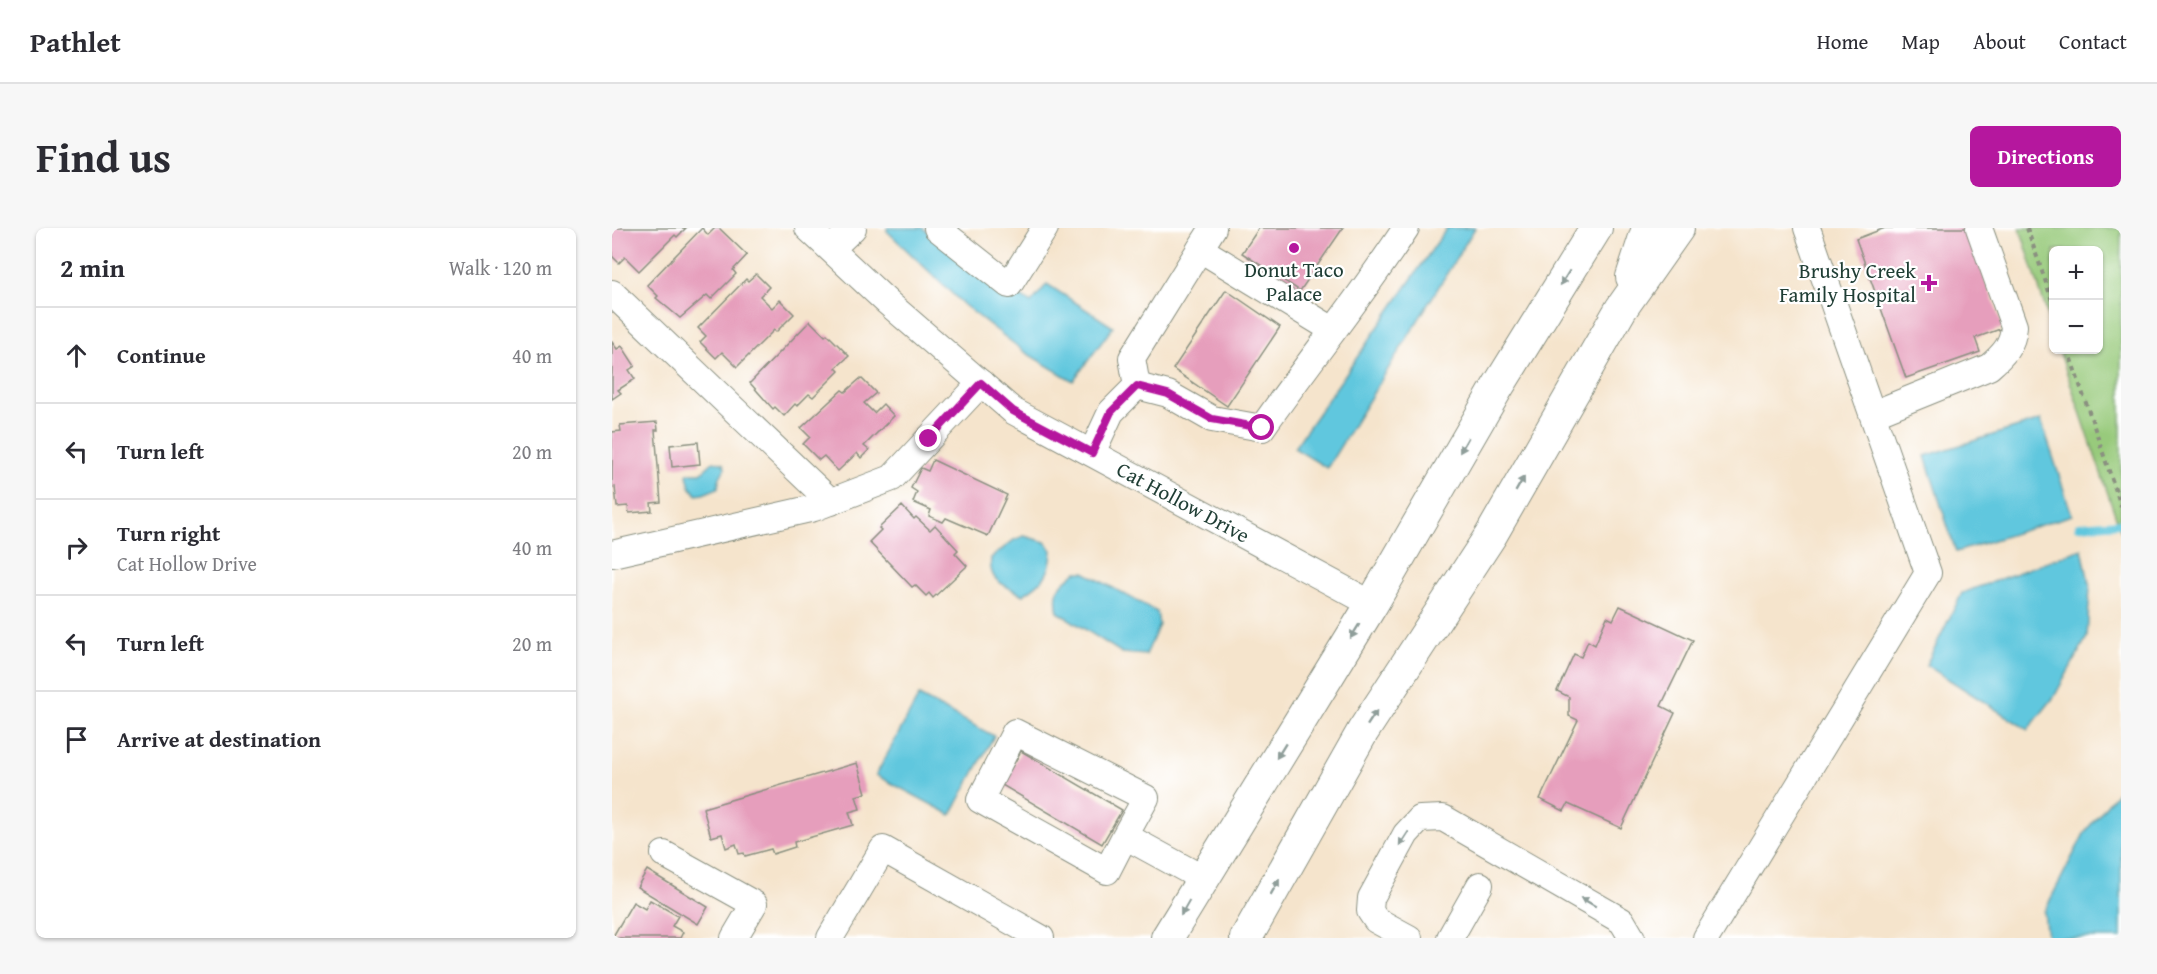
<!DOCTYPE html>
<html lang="en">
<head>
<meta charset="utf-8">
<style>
  body { margin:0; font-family:"Gentium Book Plus",serif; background:#f7f7f7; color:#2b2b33 }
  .controls { position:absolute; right:18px; top:18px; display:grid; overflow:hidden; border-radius:9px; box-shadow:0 2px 4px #0004 }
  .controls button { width:54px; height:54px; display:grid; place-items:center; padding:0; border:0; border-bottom:2px solid #e1e1e2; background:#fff; color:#2b2b33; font:30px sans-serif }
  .stop { position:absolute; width:18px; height:18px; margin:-14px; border:4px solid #b5179e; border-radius:50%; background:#fff }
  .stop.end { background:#b5179e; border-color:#fff; box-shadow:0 2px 6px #0008 }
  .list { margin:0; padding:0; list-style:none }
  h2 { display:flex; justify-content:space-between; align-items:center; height:78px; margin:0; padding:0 24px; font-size:26px }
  h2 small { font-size:20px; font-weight:400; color:#7c7c81 }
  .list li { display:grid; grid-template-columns:39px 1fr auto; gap:18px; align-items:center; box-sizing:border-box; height:96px; padding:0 24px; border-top:2px solid #e1e1e2 }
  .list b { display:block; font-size:22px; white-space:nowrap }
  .list p { margin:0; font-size:20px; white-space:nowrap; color:#7c7c81 }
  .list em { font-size:20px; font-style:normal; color:#7c7c81 }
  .icon { flex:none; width:33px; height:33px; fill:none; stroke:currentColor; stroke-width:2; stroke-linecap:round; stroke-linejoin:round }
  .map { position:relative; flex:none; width:1509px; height:710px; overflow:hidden; border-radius:9px }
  header { display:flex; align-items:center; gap:36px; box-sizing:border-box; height:84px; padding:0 30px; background:#fff; border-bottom:2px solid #e1e1e2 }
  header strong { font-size:28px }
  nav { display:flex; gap:33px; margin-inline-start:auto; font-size:21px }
  .intro { display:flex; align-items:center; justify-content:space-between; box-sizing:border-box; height:144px; padding:0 36px }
  h1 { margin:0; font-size:42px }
  .button { padding:15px 27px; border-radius:9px; background:#b5179e; color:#fff; font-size:21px; font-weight:700 }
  main { display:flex; gap:36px; padding:0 36px }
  aside { flex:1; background:#fff; border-radius:9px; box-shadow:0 2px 4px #0004 }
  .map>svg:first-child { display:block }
</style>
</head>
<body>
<header>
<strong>Pathlet</strong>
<nav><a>Home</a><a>Map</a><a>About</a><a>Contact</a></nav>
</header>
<div class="intro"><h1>Find us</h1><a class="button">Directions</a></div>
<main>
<aside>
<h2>2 min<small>Walk · 120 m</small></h2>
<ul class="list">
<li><svg class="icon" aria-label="ahead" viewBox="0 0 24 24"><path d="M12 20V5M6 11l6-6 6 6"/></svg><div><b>Continue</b></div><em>40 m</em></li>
<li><svg class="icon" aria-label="left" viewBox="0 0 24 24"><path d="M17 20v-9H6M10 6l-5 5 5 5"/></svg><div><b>Turn left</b></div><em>20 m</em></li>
<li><svg class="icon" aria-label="right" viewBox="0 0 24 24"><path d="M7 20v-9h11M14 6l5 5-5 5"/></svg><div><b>Turn right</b><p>Cat Hollow Drive</p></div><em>40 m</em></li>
<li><svg class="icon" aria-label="left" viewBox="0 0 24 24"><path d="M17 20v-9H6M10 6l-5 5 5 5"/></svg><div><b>Turn left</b></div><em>20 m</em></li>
<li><svg class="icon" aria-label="arrive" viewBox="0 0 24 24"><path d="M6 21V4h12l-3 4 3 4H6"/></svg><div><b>Arrive at destination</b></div></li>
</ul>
</aside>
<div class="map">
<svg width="1509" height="710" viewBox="0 0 1509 710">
  <rect width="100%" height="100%" fill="#fff"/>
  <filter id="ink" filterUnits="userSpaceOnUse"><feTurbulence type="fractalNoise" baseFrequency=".0167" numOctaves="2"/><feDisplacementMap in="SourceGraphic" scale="12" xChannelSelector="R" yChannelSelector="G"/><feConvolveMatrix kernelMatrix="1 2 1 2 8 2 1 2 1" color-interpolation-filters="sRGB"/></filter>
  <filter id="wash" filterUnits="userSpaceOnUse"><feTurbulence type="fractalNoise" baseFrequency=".008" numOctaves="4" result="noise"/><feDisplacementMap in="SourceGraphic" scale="24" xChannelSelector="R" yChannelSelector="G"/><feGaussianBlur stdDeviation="1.35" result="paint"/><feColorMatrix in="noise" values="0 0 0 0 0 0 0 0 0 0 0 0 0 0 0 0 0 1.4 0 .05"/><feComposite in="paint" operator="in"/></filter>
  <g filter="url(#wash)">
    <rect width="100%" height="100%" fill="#f5e4cc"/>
    <!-- green -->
    <path fill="#98ca7b" stroke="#5c8458" stroke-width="1.5" d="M1408,0H1509V304L1447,122H1486V22H1442L1441,104Z"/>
    <!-- water -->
    <g fill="#61c7de" stroke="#408289" stroke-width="1.5">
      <path d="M275,0H310L419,75L435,56L501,99L461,153L414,125L352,77L275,3Z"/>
      <path d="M835,0H863L715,240L682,220Z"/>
      <path d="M1429,192L1460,287L1344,324L1313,228Z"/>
      <path d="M102,233L112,236L113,240L107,251L106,260L91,266L85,267L78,259L75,247L77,245H89Z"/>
      <path d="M412,308L433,314L440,322C439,347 431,354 411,367C392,356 376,355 379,330L402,312Z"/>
      <path d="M1470,321L1478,359L1475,409L1442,469L1416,502L1314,437L1350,365Z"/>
      <path d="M464,344H472L545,384L547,397L534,427L510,425L446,384C441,361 448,358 464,344Z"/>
      <path d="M307,468L382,508L339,587L264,547Z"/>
      <path d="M1506,563H1509V710H1435L1432,684L1473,604Z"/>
    </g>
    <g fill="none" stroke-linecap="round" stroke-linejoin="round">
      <!-- stream -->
      <path stroke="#61c7de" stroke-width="8" d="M1467,298L1509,295"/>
    </g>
    <g id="blocks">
      <!-- building -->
      <g fill="#e69ebc">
        <path d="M0,0H74L65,9L63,7L27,43L13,29L7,35L0,28Z"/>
        <path d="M90,0L96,7L103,0H107L135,27L121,42L124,46L99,71L95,67L68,90L44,70L46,68L35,57Z"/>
        <path d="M647,0H731L688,63L630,25Z"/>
        <path d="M1273,0H1355L1391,100L1363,110L1368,124L1294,150L1244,11Z"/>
        <path d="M144,46L157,59L148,68L160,80L168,72L182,86L164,104L162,102L125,139L110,124L104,130L88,114L94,108L86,100L134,51L136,53Z"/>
        <path d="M614,62L668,99L615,178L561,141Z"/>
        <path d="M198,93L213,108L215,106L237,128L224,140L227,143L201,169L197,166L185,178L183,176L172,188L163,179L161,181L138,155Z"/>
        <path d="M0,114L5,121L10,118L23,138L17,142L23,151L6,162L9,165L0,171Z"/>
        <path d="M249,150L264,165L252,175L262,185L271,176L282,188L252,218L257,222L249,230L245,225L226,243L212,228L207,232L191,216L198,209L189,200L230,162L233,164Z"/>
        <path d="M45,194L46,202H43L49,274L39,275L40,283L17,285L16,278L5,279L3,259L0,260V204L9,203L8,197Z"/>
        <path d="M86,214L88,236L60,239L58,217Z"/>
        <path d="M321,232L395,267L376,308L334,290L331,294L317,288L319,282L301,274L305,264L299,260L309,240L316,243Z"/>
        <path d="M290,278L302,291L304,289L318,302L323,297L346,322L343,325L355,338L321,370L317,365L314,368L303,357L300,359L257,314L269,302L267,300Z"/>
        <path d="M1008,378L1081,412L1049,478L1063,485L1009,600L956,576L952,583L928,571L966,492L957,488V469L945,463L962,426L969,429L976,413L983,417L995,389L1001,392Z"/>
        <path d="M409,523L510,582L490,616L390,557Z"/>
        <path d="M245,535L254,565L244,568L248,581L237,584L241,597L182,614L183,619L161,626L159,621L133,628L132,625L127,626L124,616L114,620L110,606L99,609L91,580Z"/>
        <path d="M35,642L96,679L86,696L25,659Z"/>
        <path d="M38,672L66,688L60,698L71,704L68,710H0L21,674L33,681Z"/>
      </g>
    </g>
  </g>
  <g filter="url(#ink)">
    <use href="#blocks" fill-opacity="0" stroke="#8a9080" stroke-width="1.5"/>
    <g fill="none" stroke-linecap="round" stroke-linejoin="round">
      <defs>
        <g id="minor">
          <path id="s1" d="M196,0L275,74L401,183L760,376"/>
          <path d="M325,0L397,57L433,0"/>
          <path d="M219,21L241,0"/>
          <path d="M588,21L721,102"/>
          <path d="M0,65L219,274"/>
          <path d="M525,158L520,130L601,0"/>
          <path d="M1261,186L1377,139C1391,127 1401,117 1402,98L1367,0"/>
          <path d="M480,225L499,184L525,158L556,166L600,191L650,200C697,133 749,69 794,0"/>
          <path d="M0,326L202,280L280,250L369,155"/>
          <path d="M513,608L495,643L368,572L403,504L534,570L513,608L590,650"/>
          <path d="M52,626L142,676L122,710"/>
          <path d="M218,710L271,621L429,710"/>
          <path d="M797,710L764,692L758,683L759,670L794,606L808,591L831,590L1010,693L1020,710"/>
          <path d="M838,710L868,657"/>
          <path d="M1094,710L1316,345L1195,0"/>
        </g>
        <g id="major">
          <path d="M1020,49L1036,0"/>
          <path d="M555,710L760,376L885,160L984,0"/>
          <path d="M634,710L751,503L879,307L1009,81L1066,0"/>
        </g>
      </defs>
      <!-- minor casing -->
      <use href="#minor" stroke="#8a9080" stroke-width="28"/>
      <!-- major casing -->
      <use href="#major" stroke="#8a9080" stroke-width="34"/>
      <!-- path -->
      <g stroke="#8a9080" stroke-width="4" stroke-dasharray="4.5 4.5" stroke-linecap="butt">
        <path d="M1415,0L1442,78"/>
        <path d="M1456,122L1509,278"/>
      </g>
      <!-- minor -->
      <use href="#minor" stroke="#fff" stroke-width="26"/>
      <!-- major -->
      <use href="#major" stroke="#fff" stroke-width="32"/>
    </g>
    <!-- one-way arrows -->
    <defs><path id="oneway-solid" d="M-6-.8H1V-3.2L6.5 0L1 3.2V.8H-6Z" transform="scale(1.5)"/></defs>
    <g fill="#8f9e9a">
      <use href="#oneway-solid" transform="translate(953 50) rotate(122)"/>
      <use href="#oneway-solid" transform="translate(852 217) rotate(120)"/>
      <use href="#oneway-solid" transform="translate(908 256) rotate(-60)"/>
      <use href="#oneway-solid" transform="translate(743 403) rotate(122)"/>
      <use href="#oneway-solid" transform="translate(760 490) rotate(-57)"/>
      <use href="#oneway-solid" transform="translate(669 523) rotate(122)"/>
      <use href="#oneway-solid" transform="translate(792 611) rotate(123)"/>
      <use href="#oneway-solid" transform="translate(663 659) rotate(-60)"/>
      <use href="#oneway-solid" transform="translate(976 674) rotate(-150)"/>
      <use href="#oneway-solid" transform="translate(573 680) rotate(120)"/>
    </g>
  </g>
  <g fill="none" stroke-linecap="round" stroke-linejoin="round" filter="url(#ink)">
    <!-- route -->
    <path stroke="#b5179e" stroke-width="8" d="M317,211L369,155L401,183L480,225L499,184L525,158L556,166L600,191L650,200"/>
  </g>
  <!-- markers -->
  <g fill="#b5179e" stroke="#fff" stroke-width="2">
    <circle cx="682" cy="20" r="6"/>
    <path d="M1314 46h6v6h6v6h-6v6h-6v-6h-6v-6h6z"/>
  </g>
  <g text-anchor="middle" stroke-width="4.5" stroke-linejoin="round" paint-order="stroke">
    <!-- poi labels -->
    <g font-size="21" fill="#1f3d34" stroke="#fff">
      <text x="682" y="49">Donut Taco<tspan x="682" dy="24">Palace</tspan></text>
      <text x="1304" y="50" text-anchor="end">Brushy Creek<tspan x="1304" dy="24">Family Hospital</tspan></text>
    </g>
    <!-- street labels -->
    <g font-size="21" fill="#1f3d34" stroke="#fff">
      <text dy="7" stroke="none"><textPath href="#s1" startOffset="468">Cat Hollow Drive</textPath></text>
    </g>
  </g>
</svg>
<div class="controls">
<button>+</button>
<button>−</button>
</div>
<div class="stop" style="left:650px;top:200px"></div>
<div class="stop end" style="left:317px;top:211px"></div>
</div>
</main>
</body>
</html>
